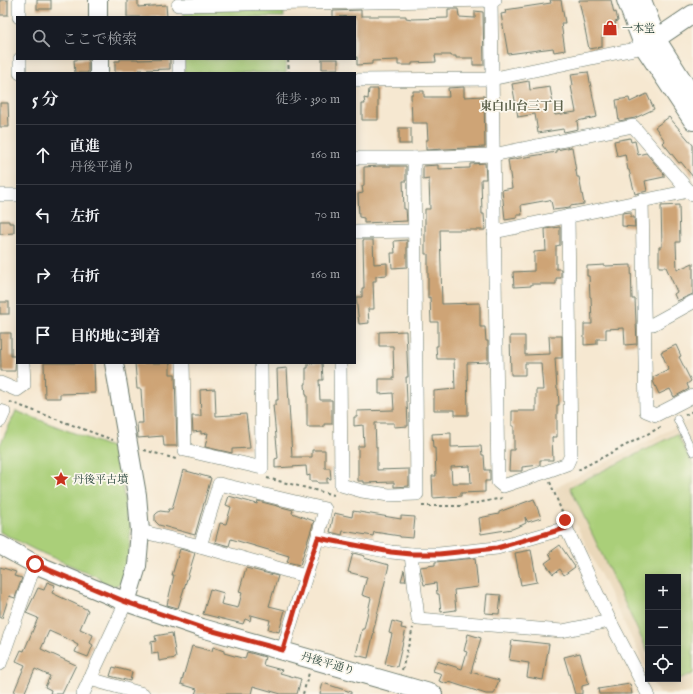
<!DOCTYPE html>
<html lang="ja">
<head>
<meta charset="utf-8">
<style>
  body { margin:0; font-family:"IM FELL English","Noto Serif JP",serif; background:#20242c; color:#f1f3f6 }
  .controls { position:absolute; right:12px; bottom:12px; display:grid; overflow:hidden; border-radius:0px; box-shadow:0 2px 10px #0003 }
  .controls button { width:36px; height:36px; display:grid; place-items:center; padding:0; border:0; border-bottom:1px solid #363941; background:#171b24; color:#f1f3f6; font:20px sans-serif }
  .stop { position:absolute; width:12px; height:12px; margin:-9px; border:3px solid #c8321e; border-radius:50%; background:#fff }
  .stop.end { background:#c8321e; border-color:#fff; box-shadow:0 1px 4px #0008 }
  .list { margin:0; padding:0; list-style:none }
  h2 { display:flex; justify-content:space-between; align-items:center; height:52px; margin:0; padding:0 16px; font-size:17px }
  h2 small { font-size:13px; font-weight:400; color:#9ea1a6 }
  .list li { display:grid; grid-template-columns:26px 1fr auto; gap:12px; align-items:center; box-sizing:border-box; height:60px; padding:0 16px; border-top:1px solid #363941 }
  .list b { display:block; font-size:15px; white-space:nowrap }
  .list p { margin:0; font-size:13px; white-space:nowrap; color:#9ea1a6 }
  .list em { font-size:13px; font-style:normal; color:#9ea1a6 }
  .icon { flex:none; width:22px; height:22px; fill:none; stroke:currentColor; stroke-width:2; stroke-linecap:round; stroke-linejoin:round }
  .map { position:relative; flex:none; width:693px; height:694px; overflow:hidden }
  .search { position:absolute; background:#171b24; box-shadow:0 2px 10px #0003; left:16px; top:16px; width:340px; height:44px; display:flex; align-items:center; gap:10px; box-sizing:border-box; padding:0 14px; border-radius:0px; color:#9ea1a6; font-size:15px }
  .panel { position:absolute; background:#171b24; box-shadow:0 2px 10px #0003; left:16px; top:72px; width:340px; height:292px; border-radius:0px }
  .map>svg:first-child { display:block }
</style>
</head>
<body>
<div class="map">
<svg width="693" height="694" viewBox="0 0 693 694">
  <rect width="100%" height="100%" fill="#fbf7ec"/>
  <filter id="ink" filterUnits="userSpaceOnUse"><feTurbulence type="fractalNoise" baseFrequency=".025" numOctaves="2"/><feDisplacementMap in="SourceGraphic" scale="8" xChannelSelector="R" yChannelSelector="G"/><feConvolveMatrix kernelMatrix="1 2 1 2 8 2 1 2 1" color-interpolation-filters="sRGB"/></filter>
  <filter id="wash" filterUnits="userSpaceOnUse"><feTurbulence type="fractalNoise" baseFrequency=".012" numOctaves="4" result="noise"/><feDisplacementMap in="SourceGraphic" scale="16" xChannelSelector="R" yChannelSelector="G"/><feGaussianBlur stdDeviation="0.9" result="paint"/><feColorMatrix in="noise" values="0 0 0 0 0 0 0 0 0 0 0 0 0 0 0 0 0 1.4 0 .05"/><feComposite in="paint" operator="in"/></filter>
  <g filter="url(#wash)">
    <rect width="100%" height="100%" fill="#f6e8d1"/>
    <!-- built -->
    <path fill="#ead8ba" d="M693,418V690L684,694H659L651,679H678V577H648V672L571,514L566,515L555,488Z"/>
    <!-- green -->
    <g fill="#aacf79" stroke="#648656">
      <path d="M283,8L284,17H184V12L187,10Z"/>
      <path d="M184,59H286V73H187L184,72Z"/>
      <path d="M16,411L116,449L126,509L127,521H130C131,542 129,563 122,583L114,586L99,581L100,578L35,550L0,532V445Z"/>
      <path d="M677,434L693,465V674L678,679V577H648V652L570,487Z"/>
    </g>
    <g id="blocks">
      <!-- building -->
      <g fill="#cea476" fill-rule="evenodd">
        <rect x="0" y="0" width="8" height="15"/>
        <rect x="37" y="0" width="14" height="9"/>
        <path d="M127,0H138V7L166,5L167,17H127Z"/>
        <path d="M550,0H561L565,23H561L565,50L554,52L553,48L508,54L501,14L506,13L505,10L551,3Z"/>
        <path d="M579,0H611L614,13L616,12L618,21L615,22L617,33L602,36V47L589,49Z"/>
        <path d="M448,9H458L459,17L475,18V11L483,12L484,65H473V58H456V56H451V55H435L436,62L412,63V65H398V60L372,61V64L357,65V57H355V16L333,17V11L361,10V16H406V18L412,19L448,18Z"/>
        <path d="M88,59V73H75L74,60Z"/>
        <path d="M120,59H138V60L170,59V69L139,70V73H115V61H120Z"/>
        <rect x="322" y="59" width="16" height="10"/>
        <path d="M588,72L597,117L577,121L578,129L564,132L563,129L538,133L535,114L518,117L512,84L529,81L530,90L550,87L555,115L576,112L571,86L573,85L571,74Z"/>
        <path d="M464,87V97L484,96L485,147L426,150V140H428L427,123H412L411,94H413V91H424V97H449L448,88Z"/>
        <path d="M369,89H378V120H362V104H365L364,98L368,99Z"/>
        <path d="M647,94L654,109L635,118L619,121L616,100L629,98L630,102Z"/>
        <path d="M0,103H8L9,127H0Z"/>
        <path d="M669,117L693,145V177L681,162L679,163L663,143L665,141L655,127Z"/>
        <rect x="399" y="128" width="12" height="16"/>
        <path d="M630,138L631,142L635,141L638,155L646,153L664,174V177L645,181L647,191L635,194L629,170H628L625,154L617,156L614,141Z"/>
        <path d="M572,147L577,177H579L584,204L570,206V208L553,210L551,201L549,200L521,205L522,215H517V218L505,220L502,190L512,188L508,160L556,152V150Z"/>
        <path d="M485,163L486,179H481L482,214H484L485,230H440L442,304L480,303V327H485L486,341H488V362L467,363L468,415H455V410H434V391L455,389L454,359H437L436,346H438V322H431L430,297L428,298V254H425V209H430L429,179L423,180V166L438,165V169L470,168V164Z"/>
        <path d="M379,166H406V181H403L404,209H406L407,221L364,223V218L359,217L358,194L363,193L362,186L364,185V167Z"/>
        <path d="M679,205L680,242H676L677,270L693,263V294L677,301L674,294L677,292L666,267H659V247H662L661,206Z"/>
        <path d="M631,212V217H634L635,227L622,226V213Z"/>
        <path d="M0,221H9V223H14V233L0,234Z"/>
        <path d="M560,227V245L556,246V269H561V278H556V284H531V286L514,287L513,272L534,271V252L546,251L545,229Z"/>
        <path d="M363,240H373L374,264L387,263V275L376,276V281H373L374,309H368L369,323L359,324L356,297H362V288H364Z"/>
        <path d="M407,240V267L392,268L391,253H395L394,241Z"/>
        <path d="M605,265V266L631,265L632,299H635L637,344L625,345L624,328L606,329V339H597V344L584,345V324H592L591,297H590L589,276H587V266Z"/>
        <rect x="0" y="302" width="9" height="12"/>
        <path d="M406,331L408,377H406L408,426L394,427V423H375L376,447H377V470L409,469V486L394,487V482L364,483V481H358V446H364L363,425L354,426V417H357V411L394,410L393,393L379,394V379H394L393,346H379V332Z"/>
        <path d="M0,333H11V356H16L15,371H1Z"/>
        <path d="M510,336H525V355L550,354L549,336H562V358H555L557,389H558L559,405H557V437H552L553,460H540V465L522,467V471H509L510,450H514V426H512V411H536V390H543L541,363H525V375H511Z"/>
        <path d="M676,345L681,356L679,357L691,381L687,384L689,389L674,397L670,389L659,394L653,381V377L669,370L661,352Z"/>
        <path d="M44,363H94L95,393L60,394V398H45Z"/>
        <path d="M135,363H170V374H175L177,446H164L163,436L138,438L137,423H143L141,389H137Z"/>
        <path d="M308,363H322L323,380H319L320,400H332V424H324V427H307V395H306L305,384H306V368H308Z"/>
        <path d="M287,368L292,457H312V450H325V468H330L331,479L327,478V483H318L317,481H310V475L307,476L306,466L275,468V459L278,458L273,405H276V400H278L277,369Z"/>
        <path d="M215,389L216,416L246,414L250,448L232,449V453L205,447L208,433L201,434V431L193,432L192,416H201L200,390Z"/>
        <path d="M451,433V447L481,446L482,455H484L485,470H490V481H485V492L461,493V496L433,498L432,476H436L435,448H433L432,434ZM470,466L471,483H452L451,467Z"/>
        <path d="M183,470L211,478L195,535L159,525L155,521V515L157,513L160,511L168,512L169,509H172Z"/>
        <path d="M229,496L257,504L258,501L293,510L292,513L314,521L300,565L287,562L289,556L231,539L229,546L215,542L220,523L226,524L231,507L226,505Z"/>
        <path d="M534,499L541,518L528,522L525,517L526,523L522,525L512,529L481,534L479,518L499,514V512Z"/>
        <path d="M353,511L401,519V516L415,517L413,538L400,537V536L374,532L373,536L343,531L342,535L330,532L334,513L352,517Z"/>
        <path d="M560,545L575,567L564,575L560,569L553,574L545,563L552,558L549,553Z"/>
        <path d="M180,549L195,553L178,608L167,605L174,575H172Z"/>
        <path d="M531,550L537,582L521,585L515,553Z"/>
        <path d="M353,553L365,556L364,558L389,565L373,632H374L368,658L356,655L362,629H364L371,598L362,595L367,577L348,572Z"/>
        <path d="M475,558L478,587L454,590L456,610L441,612L439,594H437L436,583L424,585L420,567L435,565V562Z"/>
        <path d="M0,567L16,572L14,576L22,578L15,598L9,596L2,618H0Z"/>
        <path d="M246,568L278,576L269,606L285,610L279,632L268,629L270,620L251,615L250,621L245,619L243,624L203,614L210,589L224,593L221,604L238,608L242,593L239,592Z"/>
        <path d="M404,570L406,581H401Z"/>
        <path d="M47,582L55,585L52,593L88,610L80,629L93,635L90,643L93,645L88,657L75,652L78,645L74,643V642L49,631L41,649L76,665L62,694H50L51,690L45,687L50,676L35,669L24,694H13L25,665L16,661L21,650L24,651L38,618L26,613L38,588L44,590Z"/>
        <path d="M487,594L501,595L499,614L485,613Z"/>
        <path d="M392,621L402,624L401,628L406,629L397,667L385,664L392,634L389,633Z"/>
        <path d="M172,633L176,658L159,661L158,653L152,654L151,642L156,641L155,636Z"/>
        <path d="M468,634L481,638L471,672L499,680L494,694H486L449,682L448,684L439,681L442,674L433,671L437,661L462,669L467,652L464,651Z"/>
        <path d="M512,640L549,644L543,680L527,677L529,663L509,660Z"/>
        <path d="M192,646L212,651L213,647L224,651V653L245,659L247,652L265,657L263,665L282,670L280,673L301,679L297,694H281L253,686L251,694H195L197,689L181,684Z"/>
        <path d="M580,653L589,684L582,686V694H575L564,657Z"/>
        <path d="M113,667L132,672L130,681L110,676Z"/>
        <path d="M323,683L351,692V694H320Z"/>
        <path d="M630,684L632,694H599L598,689Z"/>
      </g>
    </g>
  </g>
  <g filter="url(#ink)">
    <use href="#blocks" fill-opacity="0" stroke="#6a796b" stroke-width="1"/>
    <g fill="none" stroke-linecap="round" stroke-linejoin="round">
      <defs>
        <path id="lane" d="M677,419L693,452"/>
        <g id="street">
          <path d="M19,0V17"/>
          <path d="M491,0L498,482L503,486L545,472L567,464L571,455L568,216"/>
          <path d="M178,5L495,0"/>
          <path d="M20,59V73"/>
          <path d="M179,59V73"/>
          <path d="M355,80L491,79L644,47"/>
          <path d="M355,158H414L493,155L633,126L689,191L693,195"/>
          <path d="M0,195H17"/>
          <path d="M642,200L646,411L656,415L693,396"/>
          <path d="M355,232L415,231"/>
          <path d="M494,232L689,191"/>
          <path d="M644,324H653L693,302"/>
          <path d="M183,363L185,450L262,468L261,363"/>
          <path d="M340,363L341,485L362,491L389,495L417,494L414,158"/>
          <path d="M0,383L17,390L24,385L23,363"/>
          <path d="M0,411L4,412L0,421"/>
          <path d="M140,531L200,546L305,576"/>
          <path d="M318,538L391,552L411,554H439L497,548L566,528L610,621L648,694"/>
          <path d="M200,546L219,484L325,509C314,557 296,603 283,650"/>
          <path d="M411,554L418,619L562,631L610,621"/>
          <path d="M0,664L35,564"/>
          <path d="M90,679L143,694"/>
          <path d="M83,694L126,602"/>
        </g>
        <g id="secondary">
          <path d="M98,0V17"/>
          <path d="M626,0L644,47L693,121"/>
          <path d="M642,0L657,40L693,97"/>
          <path d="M647,45L693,14"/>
          <path d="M99,59V73"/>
          <path d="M114,363L137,495L140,531L137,566L126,602"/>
          <path d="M0,545L35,564L126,602L202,628L433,694"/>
        </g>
      </defs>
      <!-- lane casing -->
      <use href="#lane" stroke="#6a796b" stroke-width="8"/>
      <!-- street casing -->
      <use href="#street" stroke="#6a796b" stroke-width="14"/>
      <!-- secondary casing -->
      <use href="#secondary" stroke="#6a796b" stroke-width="20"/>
      <!-- path -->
      <g stroke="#6a796b" stroke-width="2" stroke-dasharray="3 3" stroke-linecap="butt">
        <path d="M288,59L289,73"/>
        <path d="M10,402L113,440"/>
        <path d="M685,415L693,411"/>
        <path d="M144,450L176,459"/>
        <path d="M578,470L661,427"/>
        <path d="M267,478L334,495"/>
        <path d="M550,482L564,517"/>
        <path d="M422,506H461L503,498"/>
        <path d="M402,670L413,628"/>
        <path d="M303,694L309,673"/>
      </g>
      <!-- lane -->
      <use href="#lane" stroke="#fff" stroke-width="7"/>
      <!-- street -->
      <use href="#street" stroke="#fff" stroke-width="13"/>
      <!-- secondary -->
      <use href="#secondary" stroke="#fff" stroke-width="18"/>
    </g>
  </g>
  <g fill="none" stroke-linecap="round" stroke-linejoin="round" filter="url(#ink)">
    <!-- route -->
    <path stroke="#c8321e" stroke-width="5" d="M35,564L126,602L202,628L283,650L305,576L318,538L391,552L411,554H439L497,548L566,528L565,520"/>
  </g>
  <!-- icons -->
  <defs>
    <symbol id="shop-bare" viewBox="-9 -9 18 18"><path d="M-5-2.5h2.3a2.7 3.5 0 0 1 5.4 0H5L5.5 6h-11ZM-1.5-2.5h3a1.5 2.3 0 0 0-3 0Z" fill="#c8321e" stroke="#fbf7ec" stroke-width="2.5" paint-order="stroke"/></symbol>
    <symbol id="sight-bare" viewBox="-9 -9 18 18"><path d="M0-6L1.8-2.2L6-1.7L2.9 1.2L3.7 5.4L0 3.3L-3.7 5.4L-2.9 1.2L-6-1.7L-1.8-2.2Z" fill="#c8321e" stroke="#fbf7ec" stroke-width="2.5" paint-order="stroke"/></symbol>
  </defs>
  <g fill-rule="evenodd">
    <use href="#shop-bare" x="599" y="17" width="22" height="22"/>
    <use href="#sight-bare" x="50" y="468" width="22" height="22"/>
  </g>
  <g text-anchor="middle" stroke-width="3.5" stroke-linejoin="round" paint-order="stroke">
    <!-- poi labels -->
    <g font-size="11" fill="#1f3d34" stroke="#fbf7ec" text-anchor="start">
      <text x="622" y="32">一本堂</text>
      <text x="73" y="483">丹後平古墳</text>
    </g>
    <!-- street labels -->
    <g font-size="11" fill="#1f3d34" stroke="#fbf7ec">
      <text transform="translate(328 663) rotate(16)" y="4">丹後平通り</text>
    </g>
    <!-- neighbourhood labels -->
    <g font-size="12" font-weight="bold" fill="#5c614b" stroke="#fbf7ec">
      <text x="522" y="110">東白山台三丁目</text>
    </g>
  </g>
</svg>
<div class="controls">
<button>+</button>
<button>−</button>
<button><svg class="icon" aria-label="locate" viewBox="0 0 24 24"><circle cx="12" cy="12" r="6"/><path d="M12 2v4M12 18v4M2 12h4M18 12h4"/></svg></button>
</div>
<div class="stop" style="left:35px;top:564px"></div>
<div class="stop end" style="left:565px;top:520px"></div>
<div class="search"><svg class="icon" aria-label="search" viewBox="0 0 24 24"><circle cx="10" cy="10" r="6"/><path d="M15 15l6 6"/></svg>ここで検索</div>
<section class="panel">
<h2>5 分<small>徒歩 · 390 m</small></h2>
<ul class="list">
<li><svg class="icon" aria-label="ahead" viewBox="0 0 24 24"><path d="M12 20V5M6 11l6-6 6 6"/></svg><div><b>直進</b><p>丹後平通り</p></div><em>160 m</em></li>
<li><svg class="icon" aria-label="left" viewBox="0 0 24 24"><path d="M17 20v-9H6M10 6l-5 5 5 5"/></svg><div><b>左折</b></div><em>70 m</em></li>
<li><svg class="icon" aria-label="right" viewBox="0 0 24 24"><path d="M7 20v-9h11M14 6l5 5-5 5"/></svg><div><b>右折</b></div><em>160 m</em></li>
<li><svg class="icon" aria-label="arrive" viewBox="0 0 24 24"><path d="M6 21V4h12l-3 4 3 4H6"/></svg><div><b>目的地に到着</b></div></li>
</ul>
</section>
</div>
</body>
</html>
